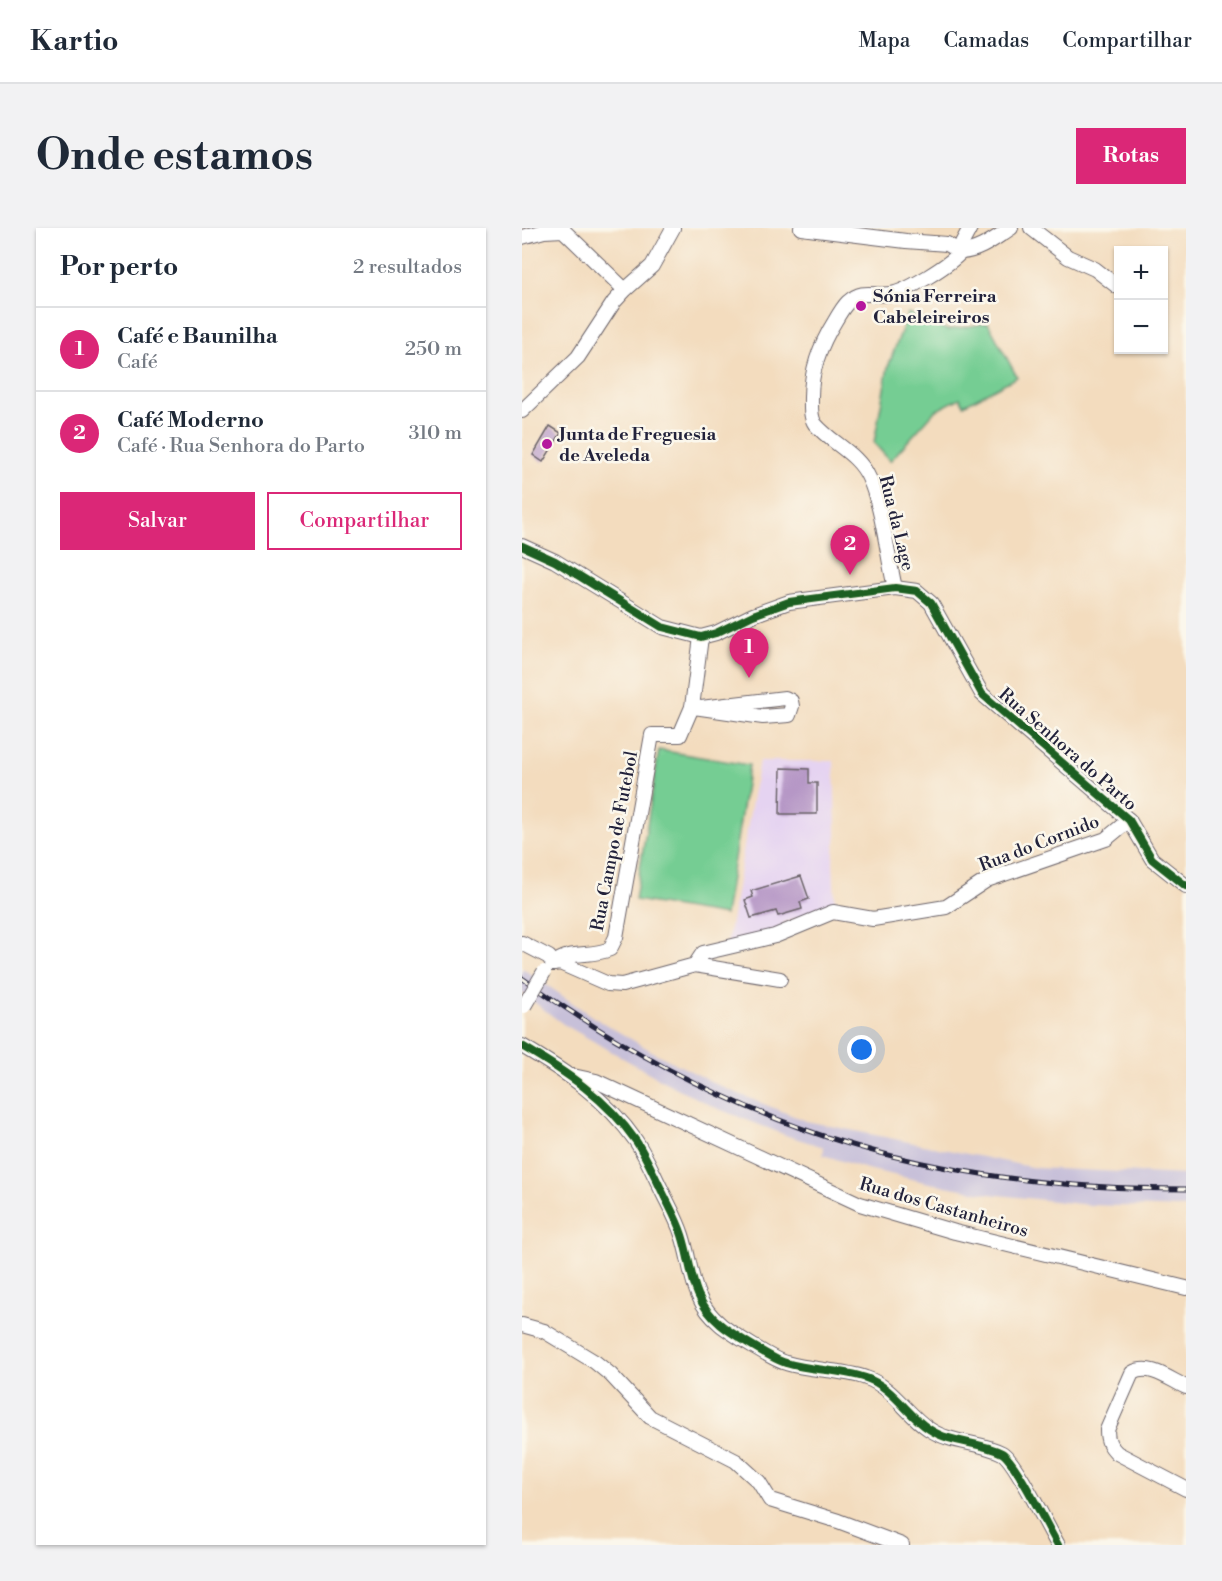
<!DOCTYPE html>
<html lang="pt">
<head>
<meta charset="utf-8">
<style>
  body { margin:0; font-family:"Libre Bodoni",serif; background:#f2f2f3; color:#1f2937 }
  .controls { position:absolute; right:18px; top:18px; display:grid; overflow:hidden; border-radius:0px; box-shadow:0 2px 4px #0004 }
  .controls button { width:54px; height:54px; display:grid; place-items:center; padding:0; border:0; border-bottom:2px solid #e0e1e3; background:#fff; color:#1f2937; font:30px sans-serif }
  .you { position:absolute; left:340px; top:822px; width:21px; height:21px; margin:-15px; border:4px solid #fff; border-radius:50%; background:#1a73e8; box-shadow:0 0 0 9px #1a73e833 }
  .badge { display:grid; place-items:center; width:39px; height:39px; border-radius:50%; background:#db2777; color:#fff; font-size:20px; font-weight:700 }
  .pin { position:absolute; translate:-50% -50px; filter:drop-shadow(0 2px 3px #0008) }
  .pin::after { content:''; position:absolute; top:32px; width:21px; height:18px; background:inherit; clip-path:polygon(0 0,100% 0,50% 100%) }
  .list { margin:0; padding:0; list-style:none }
  h2 { display:flex; justify-content:space-between; align-items:center; height:78px; margin:0; padding:0 24px; font-size:26px }
  h2 small { font-size:20px; font-weight:400; color:#747a83 }
  .list li { display:grid; grid-template-columns:39px 1fr auto; gap:18px; align-items:center; box-sizing:border-box; height:84px; padding:0 24px; border-top:2px solid #e0e1e3 }
  .list b { display:block; font-size:22px; white-space:nowrap }
  .list p { margin:0; font-size:20px; white-space:nowrap; color:#747a83 }
  .list em { font-size:20px; font-style:normal; color:#747a83 }
  .actions { display:flex; gap:12px; padding:18px 24px }
  .actions a { flex:1; padding:14px 0; border:2px solid #db2777; border-radius:0px; text-align:center; font-size:21px; color:#db2777 }
  .actions .main { background:#db2777; color:#fff }
  .map { position:relative; flex:none; width:664px; height:1317px; overflow:hidden; border-radius:0px }
  header { display:flex; align-items:center; gap:36px; box-sizing:border-box; height:84px; padding:0 30px; background:#fff; border-bottom:2px solid #e0e1e3 }
  header strong { font-size:28px }
  nav { display:flex; gap:33px; margin-inline-start:auto; font-size:21px }
  .intro { display:flex; align-items:center; justify-content:space-between; box-sizing:border-box; height:144px; padding:0 36px }
  h1 { margin:0; font-size:42px }
  .button { padding:15px 27px; border-radius:0px; background:#db2777; color:#fff; font-size:21px; font-weight:700 }
  main { display:flex; gap:36px; padding:0 36px }
  aside { flex:1; background:#fff; border-radius:0px; box-shadow:0 2px 4px #0004 }
  .map>svg:first-child { display:block }
</style>
</head>
<body>
<header>
<strong>Kartio</strong>
<nav><a>Mapa</a><a>Camadas</a><a>Compartilhar</a></nav>
</header>
<div class="intro"><h1>Onde estamos</h1><a class="button">Rotas</a></div>
<main>
<aside>
<h2>Por perto<small>2 resultados</small></h2>
<ul class="list">
<li><span class="badge">1</span><div><b>Café e Baunilha</b><p>Café</p></div><em>250 m</em></li>
<li><span class="badge">2</span><div><b>Café Moderno</b><p>Café · Rua Senhora do Parto</p></div><em>310 m</em></li>
</ul>
<div class="actions"><a class="main">Salvar</a><a>Compartilhar</a></div>
</aside>
<div class="map">
<svg width="664" height="1317" viewBox="0 0 664 1317">
  <rect width="100%" height="100%" fill="#fbf7ec"/>
  <filter id="ink" filterUnits="userSpaceOnUse"><feTurbulence type="fractalNoise" baseFrequency=".0167" numOctaves="2"/><feDisplacementMap in="SourceGraphic" scale="12" xChannelSelector="R" yChannelSelector="G"/><feConvolveMatrix kernelMatrix="1 2 1 2 8 2 1 2 1" color-interpolation-filters="sRGB"/></filter>
  <filter id="wash" filterUnits="userSpaceOnUse"><feTurbulence type="fractalNoise" baseFrequency=".008" numOctaves="4" result="noise"/><feDisplacementMap in="SourceGraphic" scale="24" xChannelSelector="R" yChannelSelector="G"/><feGaussianBlur stdDeviation="1.35" result="paint"/><feColorMatrix in="noise" values="0 0 0 0 0 0 0 0 0 0 0 0 0 0 0 0 0 1.4 0 .05"/><feComposite in="paint" operator="in"/></filter>
  <g filter="url(#wash)">
    <rect width="100%" height="100%" fill="#f3dcbe"/>
    <!-- built -->
    <path fill="#e5d3f1" d="M237,533H312L314,606L311,633L313,677L261,695L262,701L205,717Z"/>
    <!-- industrial -->
    <path fill="#c7c0d9" d="M0,740L71,789L133,825L202,860L284,893L514,940L664,947V980L567,977L467,966L407,955L345,941L301,927L302,919L266,908L194,880L143,854L41,796L0,765Z"/>
    <!-- green -->
    <g fill="#74cd93" stroke="#4b7867" stroke-width="1.5">
      <path d="M386,85L425,102L466,95L495,149L442,177L438,170L413,183L368,233L352,215L366,139Z"/>
      <path d="M137,522L227,537L203,687L113,672Z"/>
    </g>
    <g id="blocks">
      <!-- building -->
      <g fill="#b697c6">
        <path d="M28,198L39,205L21,234L11,227Z"/>
        <path d="M259,540L287,541V555H295V586H258Z"/>
        <path d="M279,648L287,671L278,674L280,681L256,688L254,683L229,690L223,672L231,669L229,663Z"/>
      </g>
    </g>
  </g>
  <g filter="url(#ink)">
    <use href="#blocks" fill-opacity="0" stroke="#6b6369" stroke-width="1.5"/>
    <g fill="none" stroke-linecap="round" stroke-linejoin="round">
      <defs>
        <g id="minor">
          <path d="M279,0L384,13L425,16L439,24"/>
          <path d="M509,0L546,29L573,41L596,59"/>
          <path d="M0,9L22,3L41,2L103,62"/>
          <path d="M439,24C458,23 473,10 489,0"/>
          <path d="M439,24L440,15L448,0"/>
          <path d="M0,183L56,129L92,74L103,62L130,38L151,0"/>
          <path d="M0,318L33,333L140,399L179,409L194,405L231,387L267,374L373,360L395,363L409,375L460,466L607,592L630,631L664,658"/>
          <path d="M373,360C365,326 361,281 347,250C336,225 310,216 293,196C288,189 289,178 289,169C289,141 298,117 313,93C317,86 321,79 326,74C342,60 352,69 369,66C386,63 427,37 439,24"/>
          <path d="M170,479L179,480L263,470L269,473L270,478L267,487L241,489L179,480"/>
          <path d="M0,715L27,729L31,736"/>
          <path d="M31,736L38,735L86,756L100,757L173,737L181,725L253,708L311,684L351,691L424,679L465,652L584,611L607,592"/>
          <path d="M31,736C50,721 67,730 88,721L94,709L130,507H158L170,479L179,409"/>
          <path d="M173,737L258,751"/>
          <path d="M0,818C44,844 84,870 114,913C124,928 131,945 139,961C146,976 155,991 160,1007C171,1041 168,1071 198,1096C207,1104 254,1133 264,1135C290,1143 319,1141 344,1150C371,1159 385,1187 407,1201C429,1216 457,1213 480,1225C493,1232 526,1300 536,1317"/>
          <path d="M51,848L74,853L338,976L433,1004L664,1060"/>
          <path d="M0,1097L22,1103L73,1134L89,1147L128,1189L214,1233L237,1254L248,1272L316,1293L380,1317"/>
          <path d="M664,1159C647,1151 628,1135 610,1145L585,1202C585,1213 588,1218 595,1225L664,1261"/>
        </g>
      </defs>
      <!-- minor casing -->
      <use href="#minor" stroke="#6b6369" stroke-width="16"/>
      <!-- minor -->
      <use href="#minor" stroke="#fff" stroke-width="14"/>
      <defs>
        <path id="rail" d="M0,750C125,840 267,910 420,939C500,955 582,961 664,961"/>
      </defs>
      <!-- rail casing -->
      <use href="#rail" stroke="#22223b" stroke-width="5"/>
      <!-- rail -->
      <use href="#rail" stroke="#fbf7ec" stroke-width="3" stroke-dasharray="9" stroke-linecap="butt"/>
      <defs>
        <path id="minor-bridge" d="M2,778L22,744"/>
      </defs>
      <!-- minor-bridge casing -->
      <use href="#minor-bridge" stroke="#6b6369" stroke-width="16" stroke-linecap="butt"/>
      <!-- minor-bridge -->
      <use href="#minor-bridge" stroke="#fff" stroke-width="14"/>
      <defs>
        <g id="cycleway">
          <path d="M0,318L33,333L140,399L179,409L194,405L231,387L267,374L373,360L395,363L409,375L460,466L607,592L630,631L664,658"/>
          <path d="M0,818C44,844 84,870 114,913C124,928 131,945 139,961C146,976 155,991 160,1007C171,1041 168,1071 198,1096C207,1104 254,1133 264,1135C290,1143 319,1141 344,1150C371,1159 385,1187 407,1201C429,1216 457,1213 480,1225C493,1232 526,1300 536,1317"/>
        </g>
      </defs>
      <!-- cycleway casing -->
      <use href="#cycleway" stroke="#fbf7ec" stroke-width="11"/>
      <!-- cycleway -->
      <use href="#cycleway" stroke="#1b5e20" stroke-width="8"/>
    </g>
  </g>
  <!-- markers -->
  <g fill="#b5179e" stroke="#fbf7ec" stroke-width="2">
    <circle cx="339" cy="78" r="6"/>
    <circle cx="25" cy="216" r="6"/>
  </g>
  <g text-anchor="middle" stroke-width="5" stroke-linejoin="round" paint-order="stroke">
    <!-- poi labels -->
    <g font-size="18" font-weight="bold" fill="#22223b" stroke="#fbf7ec" text-anchor="start">
      <text x="351" y="74">Sónia Ferreira<tspan x="351" dy="21">Cabeleireiros</tspan></text>
      <text x="37" y="212">Junta de Freguesia<tspan x="37" dy="21">de Aveleda</tspan></text>
    </g>
    <!-- street labels -->
    <g font-size="18" fill="#22223b" stroke="#fbf7ec">
      <text transform="translate(375 295) rotate(76)" y="6">Rua da Lage</text>
      <text transform="translate(546 521) rotate(41)" y="6">Rua Senhora do Parto</text>
      <text transform="translate(92 613) rotate(-79)" y="6">Rua Campo de Futebol</text>
      <text transform="translate(517 615) rotate(-21)" y="6">Rua do Cornido</text>
      <text transform="translate(422 979) rotate(16)" y="6">Rua dos Castanheiros</text>
    </g>
  </g>
</svg>
<div class="controls">
<button>+</button>
<button>−</button>
</div>
<div class="you"></div>
<div class="pin badge" style="left:227px;top:450px">1</div>
<div class="pin badge" style="left:328px;top:347px">2</div>
</div>
</main>
</body>
</html>
